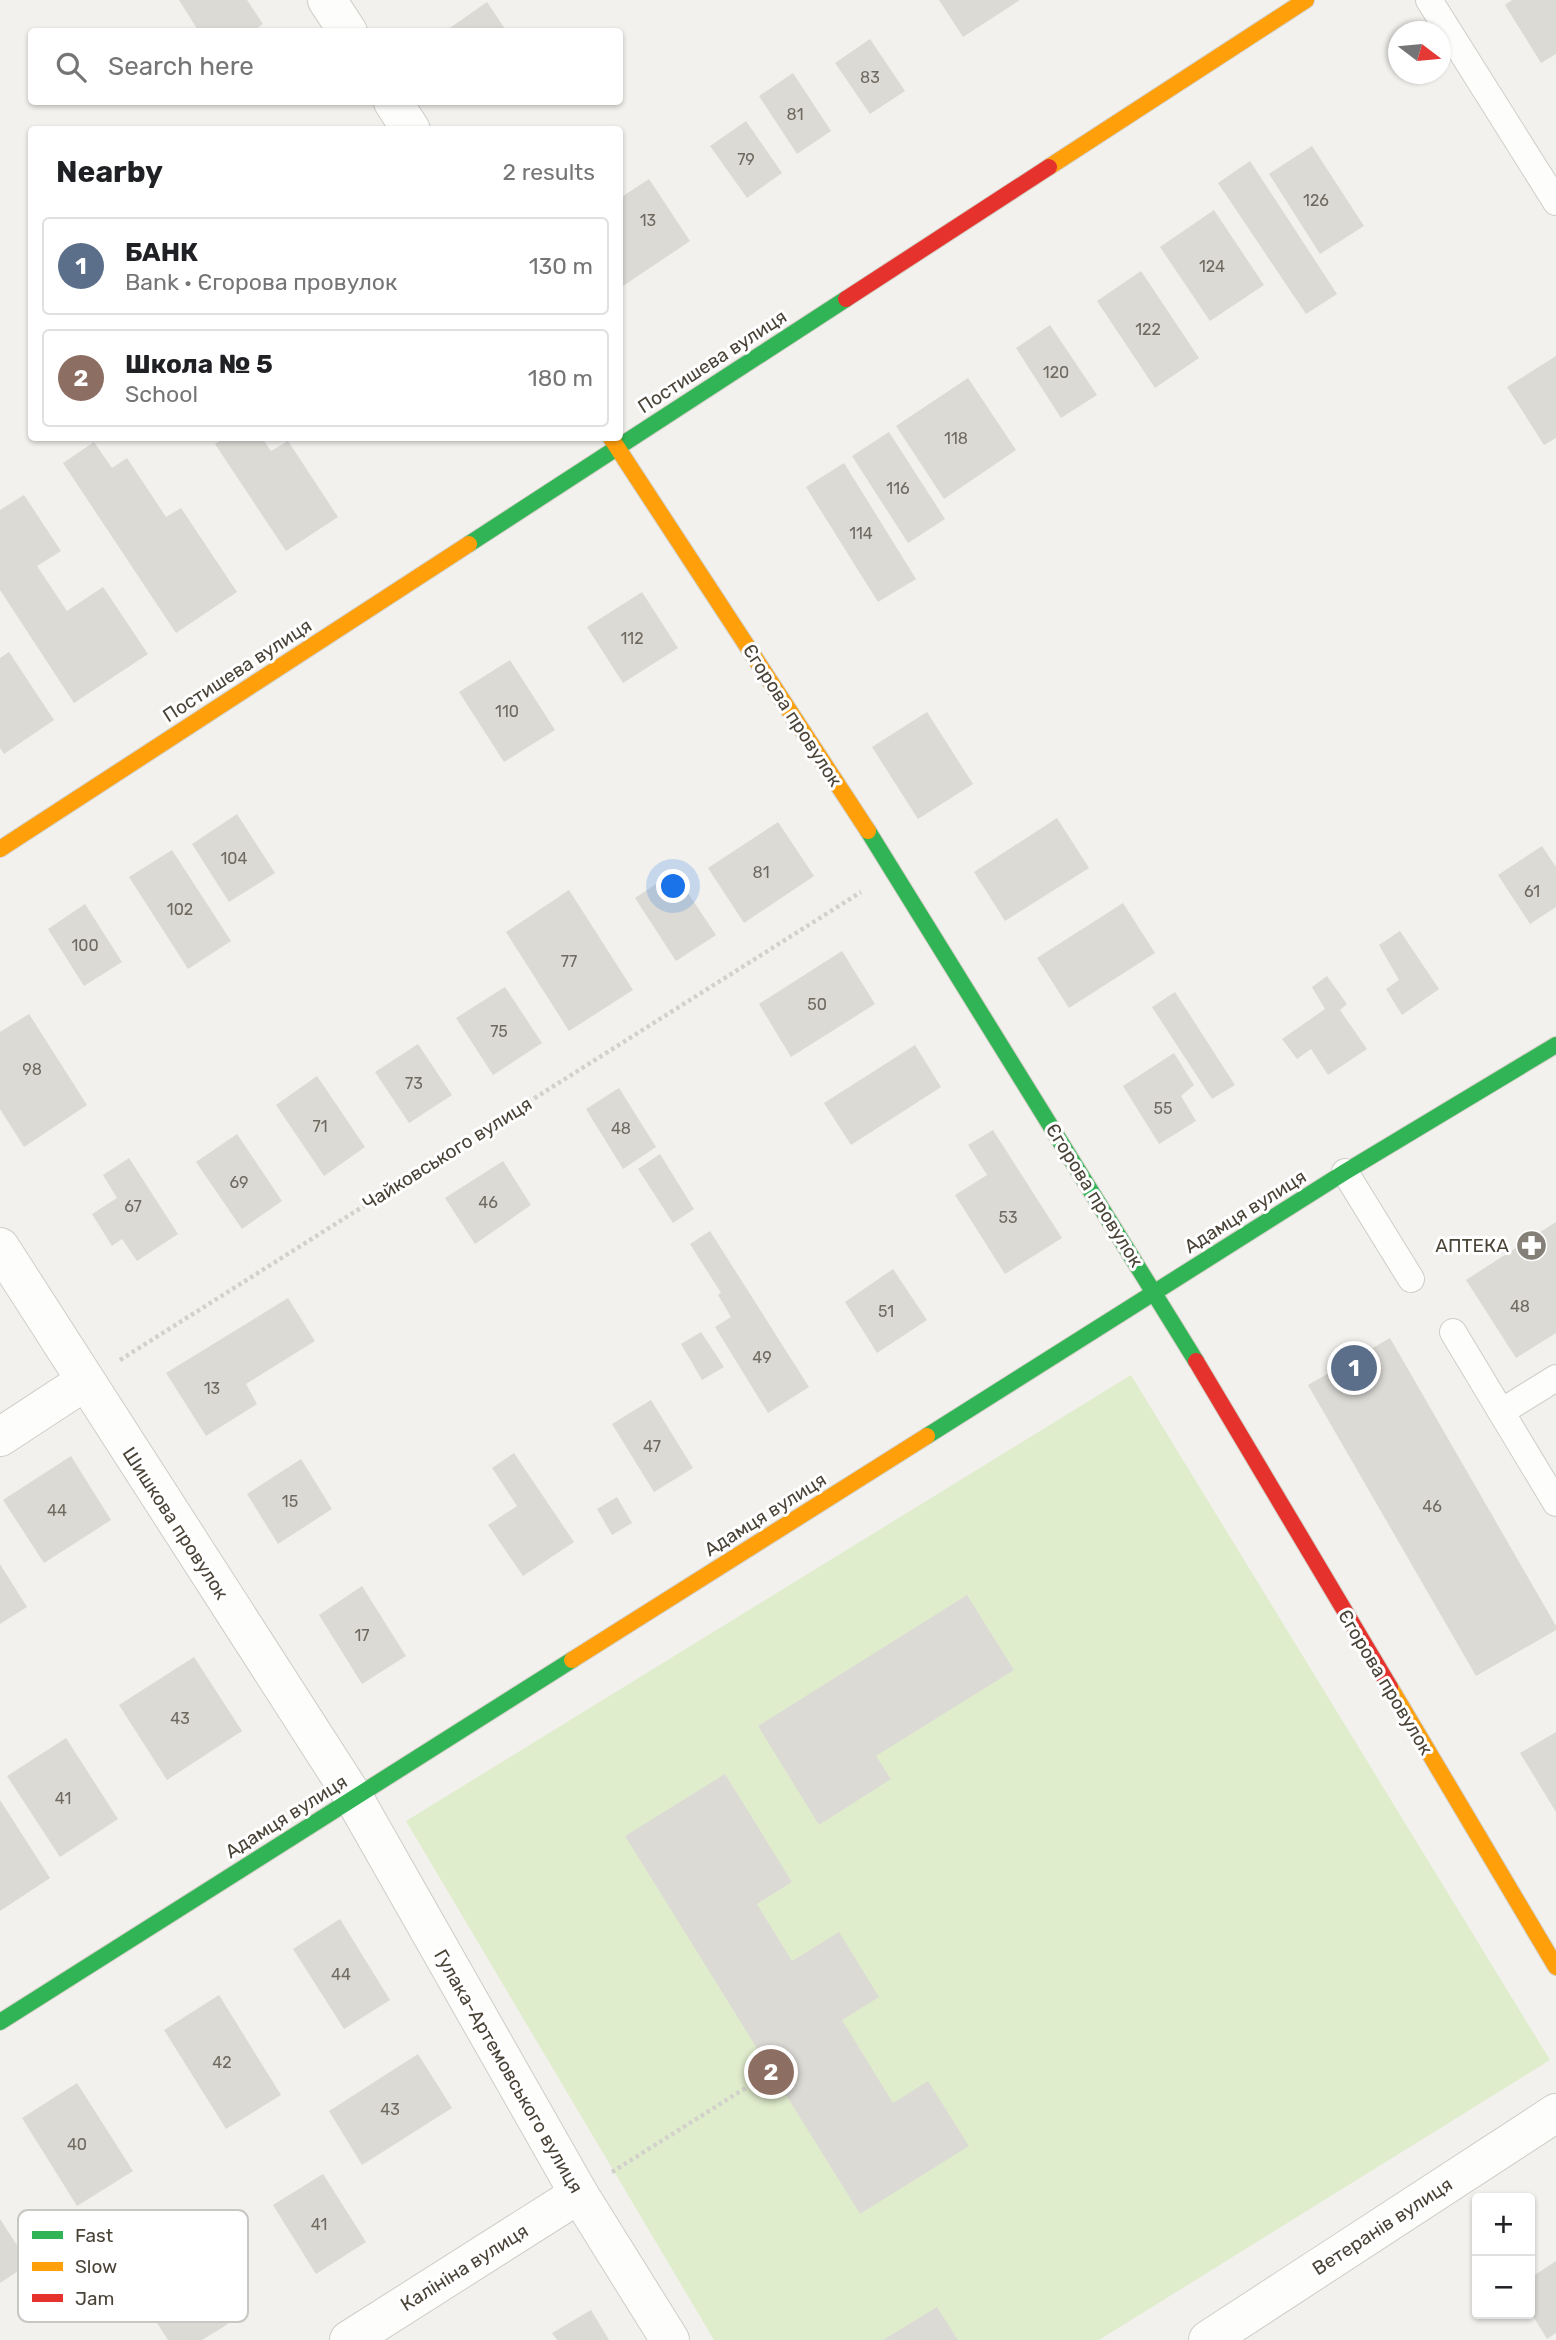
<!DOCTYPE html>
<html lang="en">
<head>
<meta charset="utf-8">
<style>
  body { margin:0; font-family:Rubik,sans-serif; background:#f2f2f2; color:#202124 }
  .controls { position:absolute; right:21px; bottom:21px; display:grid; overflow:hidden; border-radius:7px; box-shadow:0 2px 5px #0004 }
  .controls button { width:63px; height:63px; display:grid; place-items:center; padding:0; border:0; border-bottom:2px solid #e0e0e0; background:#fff; color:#202124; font:35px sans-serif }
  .compass { position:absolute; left:1388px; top:21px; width:63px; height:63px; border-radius:50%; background:#fff; box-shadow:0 2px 5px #0004; rotate:106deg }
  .you { position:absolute; left:674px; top:887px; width:24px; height:24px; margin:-18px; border:5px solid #fff; border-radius:50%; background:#1a73e8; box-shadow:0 0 0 10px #1a73e833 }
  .badge { display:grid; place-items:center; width:46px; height:46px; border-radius:50%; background:#b45309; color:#fff; font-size:23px; font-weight:700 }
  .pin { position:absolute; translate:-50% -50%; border:4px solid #fff; box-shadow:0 2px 7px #0006 }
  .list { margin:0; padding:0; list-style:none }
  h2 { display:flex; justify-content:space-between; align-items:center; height:91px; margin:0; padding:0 28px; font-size:30px }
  h2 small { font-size:23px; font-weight:400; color:#757577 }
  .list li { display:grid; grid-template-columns:46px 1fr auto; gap:21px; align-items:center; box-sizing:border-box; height:98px; margin:0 14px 14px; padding:0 14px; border:2px solid #e0e0e0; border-radius:7px }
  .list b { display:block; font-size:26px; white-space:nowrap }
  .list p { margin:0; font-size:23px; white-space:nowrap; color:#757577 }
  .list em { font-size:23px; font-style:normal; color:#757577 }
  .icon { flex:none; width:38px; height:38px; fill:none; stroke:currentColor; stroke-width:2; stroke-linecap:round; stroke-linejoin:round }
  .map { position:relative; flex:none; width:1556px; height:2340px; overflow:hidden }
  .search { position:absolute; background:#fff; box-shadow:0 2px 5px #0004; left:28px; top:28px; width:595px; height:77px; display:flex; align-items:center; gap:18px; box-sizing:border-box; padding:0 24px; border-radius:7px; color:#757577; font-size:26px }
  .panel { position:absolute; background:#fff; box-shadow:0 2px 5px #0004; left:28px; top:126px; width:595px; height:315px; border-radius:7px }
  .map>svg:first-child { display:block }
</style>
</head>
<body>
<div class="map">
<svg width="1556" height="2340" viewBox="0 0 1556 2340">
  <rect width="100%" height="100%" fill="#f2f1ed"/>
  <!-- green -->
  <path fill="#e0edcd" d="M1131,1375L1550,2060L1099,2340H714L406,1821Z"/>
  <!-- building -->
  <g fill="#dcdad5">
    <path d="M179,0H247L263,24L252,32H199Z"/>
    <path d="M939,0H1020L963,37Z"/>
    <path d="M1512,0H1556V54L1541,63L1505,5Z"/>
    <path d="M487,2L507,32H444Z"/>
    <path d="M870,39L905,91L870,114L835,63Z"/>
    <path d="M793,73L831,131L797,154L759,96Z"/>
    <path d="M746,121L782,173L747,198L710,146Z"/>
    <path d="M1312,146L1364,226L1320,254L1269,174Z"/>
    <path d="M1250,161L1337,294L1306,314L1218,183Z"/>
    <path d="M649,179L690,241L620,288V198Z"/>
    <path d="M1214,210L1264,285L1210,321L1160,247Z"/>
    <path d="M1141,271L1199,358L1155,388L1097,301Z"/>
    <path d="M1050,325L1097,395L1061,418L1016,348Z"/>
    <path d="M1556,356V438L1544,445L1507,387Z"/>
    <path d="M968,378L1016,450L944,499L896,426Z"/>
    <path d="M889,432L945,519L908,543L852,456Z"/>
    <path d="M224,438H262L271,451L288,441L338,517L286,551L215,444Z"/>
    <path d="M94,442L112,468L127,458L166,517L181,508L237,592L176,633L63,463Z"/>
    <path d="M844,463L916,579L878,602L806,487Z"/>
    <path d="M24,495L61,551L37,566L67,611L103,587L148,654L74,703L0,590V510Z"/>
    <path d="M642,592L678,648L623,683L587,627Z"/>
    <path d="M9,652L54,720L4,754L0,748V658Z"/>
    <path d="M510,660L555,730L504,762L459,692Z"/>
    <path d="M927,712L973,784L918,819L872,747Z"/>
    <path d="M237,814L275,873L229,902L192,844Z"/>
    <path d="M1057,818L1089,868L1005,921L974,872Z"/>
    <path d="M778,822L814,876L744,923L708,868Z"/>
    <path d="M1542,846L1556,867V907L1530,924L1498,875Z"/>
    <path d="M172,850L231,941L188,969L129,877Z"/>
    <path d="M674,872L716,935L676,961L635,898Z"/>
    <path d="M569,890L633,990L569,1031L506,932Z"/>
    <path d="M1123,903L1155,953L1069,1008L1037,958Z"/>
    <path d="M85,904L122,962L84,986L48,929Z"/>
    <path d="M1400,931L1439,989L1402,1015L1386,989L1399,980L1379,945Z"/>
    <path d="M842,951L875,1004L791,1057L759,1004Z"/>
    <path d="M1327,976L1347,1004L1340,1010L1367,1049L1328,1075L1311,1049L1297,1059L1282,1039L1325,1009L1312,987Z"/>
    <path d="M505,987L542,1043L493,1075L456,1018Z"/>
    <path d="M1175,992L1235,1085L1212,1099L1152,1007Z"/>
    <path d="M29,1014L87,1105L24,1147L0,1109V1032Z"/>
    <path d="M418,1044L452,1095L409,1123L375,1072Z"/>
    <path d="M915,1045L941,1087L851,1145L824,1103Z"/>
    <path d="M1174,1053L1194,1085L1181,1096L1196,1121L1159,1144L1123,1086Z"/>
    <path d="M317,1076L365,1147L324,1176L276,1105Z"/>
    <path d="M619,1088L656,1147L623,1169L586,1109Z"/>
    <path d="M993,1130L1062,1238L1005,1274L955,1195L987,1175L968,1145Z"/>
    <path d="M237,1134L282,1201L242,1229L196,1162Z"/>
    <path d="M660,1154L694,1209L673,1223L638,1169Z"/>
    <path d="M129,1158L178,1234L137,1261L122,1239L112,1246L92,1214L117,1198L103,1175Z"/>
    <path d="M503,1161L531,1205L475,1244L445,1198Z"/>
    <path d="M1556,1222V1333L1516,1358L1466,1280Z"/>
    <path d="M710,1231L809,1387L768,1413L715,1327L731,1317L718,1295L721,1293L690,1244Z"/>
    <path d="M893,1269L927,1320L877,1353L845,1302Z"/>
    <path d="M288,1298L315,1341L246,1384L257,1404L206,1436L166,1373Z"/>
    <path d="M701,1332L724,1367L702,1380L681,1344Z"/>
    <path d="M1390,1338L1556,1626V1630L1476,1676L1308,1385Z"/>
    <path d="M651,1400L693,1468L654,1492L612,1424Z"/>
    <path d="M514,1453L574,1542L523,1576L488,1525L517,1506L492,1468Z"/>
    <path d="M71,1456L111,1520L44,1563L3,1500Z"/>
    <path d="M301,1459L332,1509L278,1544L247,1494Z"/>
    <path d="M617,1497L632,1523L612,1535L597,1509Z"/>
    <path d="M0,1564L27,1607L0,1624Z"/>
    <path d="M362,1586L406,1656L362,1684L319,1615Z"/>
    <path d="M967,1595L1014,1670L876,1756L891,1779L819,1825L758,1726Z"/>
    <path d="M194,1657L242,1731L167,1780L119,1705Z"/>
    <path d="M1556,1732V1812L1520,1753Z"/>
    <path d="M66,1738L118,1819L60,1857L7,1776Z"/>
    <path d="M725,1774L792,1882L757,1904L792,1961L839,1932L879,1997L842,2020L893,2103L928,2081L969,2146L860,2214L625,1836Z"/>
    <path d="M0,1800L50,1878L0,1911Z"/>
    <path d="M340,1919L390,2000L344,2029L293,1949Z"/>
    <path d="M219,1995L281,2095L226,2129L164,2030Z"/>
    <path d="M418,2054L452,2108L362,2165L329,2111Z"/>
    <path d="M77,2083L133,2171L77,2206L22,2118Z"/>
    <path d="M323,2174L366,2242L316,2274L273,2205Z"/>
    <path d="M0,2219L29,2264L0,2283Z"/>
    <path d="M185,2255L228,2324L202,2340H168L134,2287Z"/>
    <path d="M1556,2261V2333L1547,2339L1530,2311V2278Z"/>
    <path d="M937,2307L958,2340H883Z"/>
    <path d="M591,2310L609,2340H557L552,2333Z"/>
  </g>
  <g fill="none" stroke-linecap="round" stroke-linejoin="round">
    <defs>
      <g id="lane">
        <path d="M1429,0L1556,202"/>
        <path d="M1345,1172L1411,1279"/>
        <path d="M1453,1332L1556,1503"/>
        <path d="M1501,1412L1556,1378"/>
      </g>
      <g id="street">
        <path d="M327,0L348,32"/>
        <path d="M393,102L411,130"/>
        <path d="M0,1247L354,1798L579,2194L670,2340"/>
        <path d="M0,1437L84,1382"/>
        <path d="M349,2340L579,2194"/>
        <path d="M1208,2340L1556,2113"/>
      </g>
      <g id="fast">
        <path d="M469,544L846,299"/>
        <path d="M868,831L1196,1361"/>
        <path d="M927,1436L1345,1172L1556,1045"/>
        <path d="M0,2022L572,1660"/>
      </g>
      <g id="slow">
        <path d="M1049,167L1306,0"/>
        <path d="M611,438L868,831"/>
        <path d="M0,849L469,544"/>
        <path d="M572,1660L927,1436"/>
        <path d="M1390,1687L1556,1967"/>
      </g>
      <g id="jam">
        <path d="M846,299L1049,167"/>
        <path d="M1196,1361L1390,1687"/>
      </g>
    </defs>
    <!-- lane casing -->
    <use href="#lane" stroke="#cfcdc9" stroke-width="28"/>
    <!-- street casing -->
    <use href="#street" stroke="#cfcdc9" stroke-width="40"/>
    <!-- fast casing -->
    <use href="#fast" stroke="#d2cec4" stroke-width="18"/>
    <!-- slow casing -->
    <use href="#slow" stroke="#d2cec4" stroke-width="18"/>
    <!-- jam casing -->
    <use href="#jam" stroke="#d2cec4" stroke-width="18"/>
    <!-- path -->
    <g stroke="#d2d1cb" stroke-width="4.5" stroke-dasharray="3.5 3.5" stroke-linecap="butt">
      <path d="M120,1360L861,892"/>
      <path d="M612,2172L771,2072"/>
    </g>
    <!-- lane -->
    <use href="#lane" stroke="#fdfdfc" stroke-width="26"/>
    <!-- street -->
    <use href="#street" stroke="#fdfdfc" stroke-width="38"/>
    <!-- fast -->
    <use href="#fast" stroke="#30b455" stroke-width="16"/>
    <!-- slow -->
    <use href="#slow" stroke="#ff9f0a" stroke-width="16"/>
    <!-- jam -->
    <use href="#jam" stroke="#e5322d" stroke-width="16"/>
  </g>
  <!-- icons -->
  <defs>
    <symbol id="pharmacy-disc" viewBox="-11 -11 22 22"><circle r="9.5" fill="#858077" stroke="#fff"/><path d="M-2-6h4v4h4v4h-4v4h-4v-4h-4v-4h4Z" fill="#fff"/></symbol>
  </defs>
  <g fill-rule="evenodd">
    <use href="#pharmacy-disc" x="1514" y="1228" width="35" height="35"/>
  </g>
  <g text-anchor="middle" stroke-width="6" stroke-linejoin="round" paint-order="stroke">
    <!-- number labels -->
    <g font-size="16" fill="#6f6a60">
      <text x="870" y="83">83</text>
      <text x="795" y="120">81</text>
      <text x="746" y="165">79</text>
      <text x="1316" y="206">126</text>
      <text x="648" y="226">13</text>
      <text x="1212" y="272">124</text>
      <text x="1148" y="335">122</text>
      <text x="1056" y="378">120</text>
      <text x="956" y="444">118</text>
      <text x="898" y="494">116</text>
      <text x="861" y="539">114</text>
      <text x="632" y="644">112</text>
      <text x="507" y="717">110</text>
      <text x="234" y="864">104</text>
      <text x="761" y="878">81</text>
      <text x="1532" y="897">61</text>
      <text x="180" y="915">102</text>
      <text x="85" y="951">100</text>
      <text x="569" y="967">77</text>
      <text x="817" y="1010">50</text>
      <text x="499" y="1037">75</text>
      <text x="32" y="1075">98</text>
      <text x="414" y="1089">73</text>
      <text x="1163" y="1114">55</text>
      <text x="320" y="1132">71</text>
      <text x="621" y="1134">48</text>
      <text x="239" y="1188">69</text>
      <text x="488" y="1208">46</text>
      <text x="133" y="1212">67</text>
      <text x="1008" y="1223">53</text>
      <text x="1520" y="1312">48</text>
      <text x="886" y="1317">51</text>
      <text x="762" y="1363">49</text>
      <text x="212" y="1394">13</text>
      <text x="652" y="1452">47</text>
      <text x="290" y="1507">15</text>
      <text x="1432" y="1512">46</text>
      <text x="57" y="1516">44</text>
      <text x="362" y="1641">17</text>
      <text x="180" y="1724">43</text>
      <text x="63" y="1804">41</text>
      <text x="341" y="1980">44</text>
      <text x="222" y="2068">42</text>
      <text x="390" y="2115">43</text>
      <text x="77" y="2150">40</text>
      <text x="319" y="2230">41</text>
    </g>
    <!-- street labels -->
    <g font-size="19" fill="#4a4338" stroke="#fff">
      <text transform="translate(712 361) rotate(-33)" y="7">Постишева вулиця</text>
      <text transform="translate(237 670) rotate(-33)" y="7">Постишева вулиця</text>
      <text transform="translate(793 715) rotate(57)" y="7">Єгорова провулок</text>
      <text transform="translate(447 1153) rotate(-32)" y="7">Чайковського вулиця</text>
      <text transform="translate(1095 1195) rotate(58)" y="7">Єгорова провулок</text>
      <text transform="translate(1245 1211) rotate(-32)" y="7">Адамця вулиця</text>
      <text transform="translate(765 1514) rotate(-32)" y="7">Адамця вулиця</text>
      <text transform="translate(176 1523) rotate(57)" y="7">Шишкова провулок</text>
      <text transform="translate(1386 1682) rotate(59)" y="7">Єгорова провулок</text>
      <text transform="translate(286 1816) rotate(-32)" y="7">Адамця вулиця</text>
      <text transform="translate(509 2071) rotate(60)" y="7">Гулака-Артемовського вулиця</text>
      <text transform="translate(1382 2226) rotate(-33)" y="7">Ветеранів вулиця</text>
      <text transform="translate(464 2267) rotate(-32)" y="7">Калініна вулиця</text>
    </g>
    <!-- poi labels -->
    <g font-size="19" fill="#4a4338" stroke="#fff" text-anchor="end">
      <text x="1509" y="1252">АПТЕКА</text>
    </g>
  </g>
  <!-- legend -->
  <rect x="18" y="2210" width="230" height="112" rx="10" fill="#fff" stroke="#c9c7c3" stroke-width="2"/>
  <rect x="32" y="2231" width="31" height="8" fill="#30b455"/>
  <rect x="32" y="2262" width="31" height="9" fill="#ff9f0a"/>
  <rect x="32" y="2294" width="31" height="8" fill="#e5322d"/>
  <g font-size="19" fill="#4a4338">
    <text x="75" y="2242">Fast</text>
    <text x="75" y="2273">Slow</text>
    <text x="75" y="2305">Jam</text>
  </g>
</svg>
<div class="controls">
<button>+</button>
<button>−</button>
</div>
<svg class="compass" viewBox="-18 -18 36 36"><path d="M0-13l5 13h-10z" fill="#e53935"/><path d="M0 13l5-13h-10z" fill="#757577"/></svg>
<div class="you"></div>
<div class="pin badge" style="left:1354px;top:1368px;background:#5c6f8a">1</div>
<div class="pin badge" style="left:771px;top:2072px;background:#8d6e63">2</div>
<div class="search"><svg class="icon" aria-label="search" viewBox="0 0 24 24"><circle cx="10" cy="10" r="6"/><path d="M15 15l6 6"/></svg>Search here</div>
<section class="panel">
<h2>Nearby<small>2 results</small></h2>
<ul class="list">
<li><span class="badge" style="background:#5c6f8a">1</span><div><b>БАНК</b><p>Bank · Єгорова провулок</p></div><em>130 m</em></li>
<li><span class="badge" style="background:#8d6e63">2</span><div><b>Школа № 5</b><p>School</p></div><em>180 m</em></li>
</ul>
</section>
</div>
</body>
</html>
